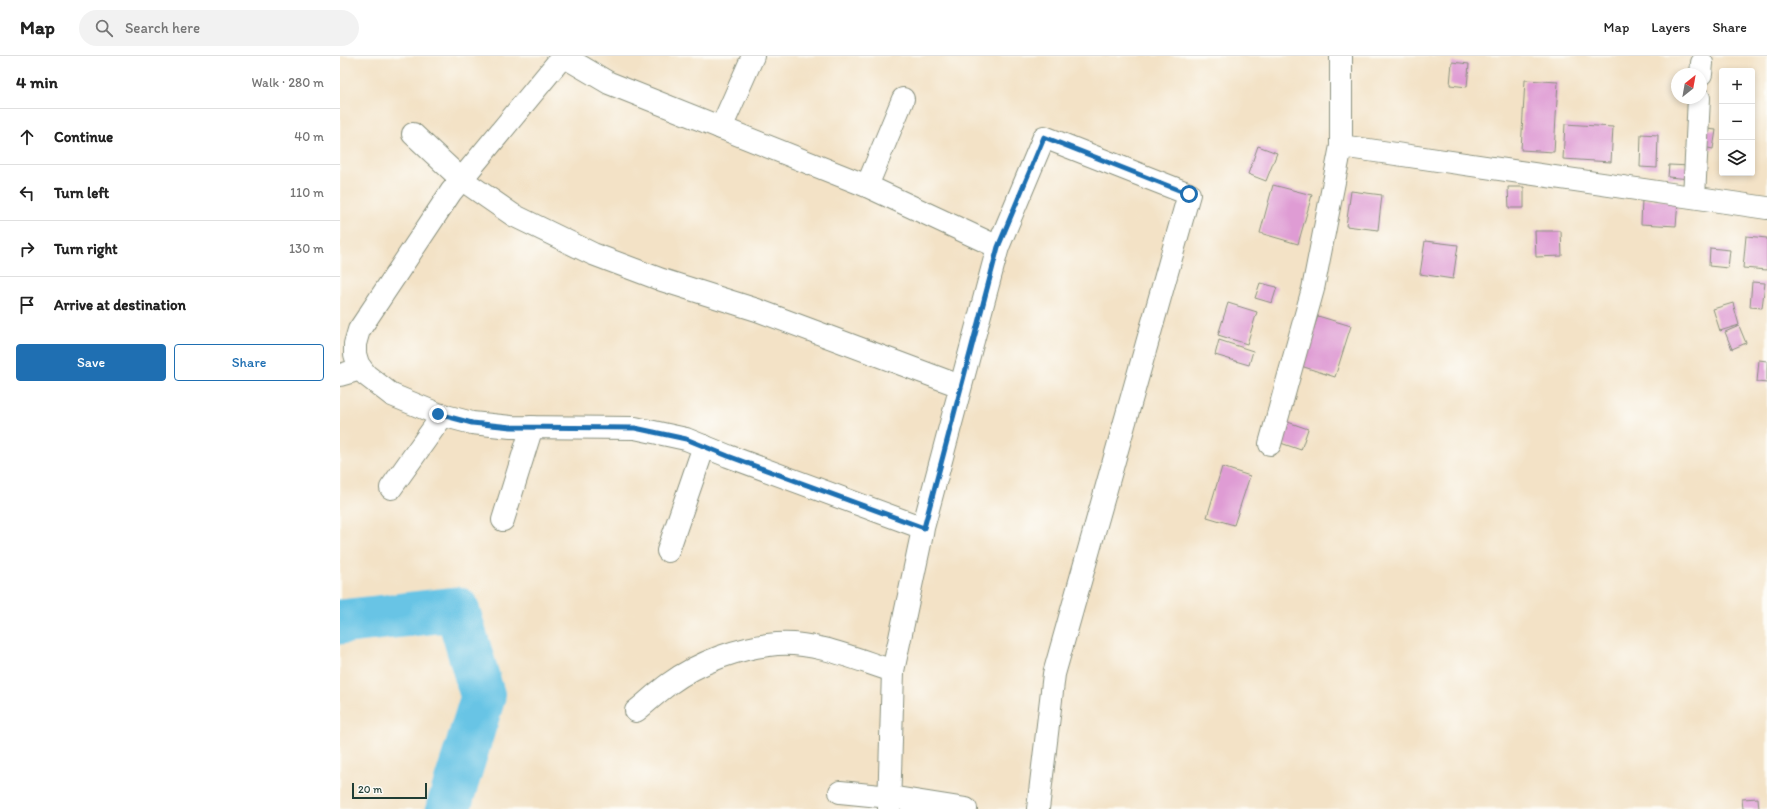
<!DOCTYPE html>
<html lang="en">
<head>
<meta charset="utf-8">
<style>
  body { margin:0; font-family:Itim,sans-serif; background:#f2f2f2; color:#222 }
  .controls { position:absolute; right:12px; top:12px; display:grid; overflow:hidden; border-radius:4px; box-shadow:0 2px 6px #0003 }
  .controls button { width:36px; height:36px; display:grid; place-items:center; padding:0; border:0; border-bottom:1px solid #e0e0e0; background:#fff; color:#222; font:20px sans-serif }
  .compass { position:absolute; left:1331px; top:12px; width:36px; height:36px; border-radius:50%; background:#fff; box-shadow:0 2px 6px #0003; rotate:31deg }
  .scale { position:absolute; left:12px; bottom:10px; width:75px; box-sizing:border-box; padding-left:4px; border:2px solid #1f3d34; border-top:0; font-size:11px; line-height:14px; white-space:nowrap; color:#1f3d34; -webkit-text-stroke:3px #fdfcf7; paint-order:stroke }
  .stop { position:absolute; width:12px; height:12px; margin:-9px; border:3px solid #1f6fb2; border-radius:50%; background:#fff }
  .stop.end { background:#1f6fb2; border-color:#fff; box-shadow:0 1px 4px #0008 }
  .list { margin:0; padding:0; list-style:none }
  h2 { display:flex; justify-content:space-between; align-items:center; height:52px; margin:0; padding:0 16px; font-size:17px }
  h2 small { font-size:13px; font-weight:400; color:#767676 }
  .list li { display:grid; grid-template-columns:26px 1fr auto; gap:12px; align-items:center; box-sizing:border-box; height:56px; padding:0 16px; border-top:1px solid #e0e0e0 }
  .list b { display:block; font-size:15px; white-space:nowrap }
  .list em { font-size:13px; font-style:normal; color:#767676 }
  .actions { display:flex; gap:8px; padding:12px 16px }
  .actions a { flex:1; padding:9px 0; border:1px solid #1f6fb2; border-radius:4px; text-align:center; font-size:14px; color:#1f6fb2 }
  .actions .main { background:#1f6fb2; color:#fff }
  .icon { flex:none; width:22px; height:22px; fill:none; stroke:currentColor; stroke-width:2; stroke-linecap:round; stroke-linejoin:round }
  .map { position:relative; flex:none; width:1427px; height:753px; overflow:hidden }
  header { display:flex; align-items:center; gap:24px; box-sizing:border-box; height:56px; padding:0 20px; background:#fff; border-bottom:1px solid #e0e0e0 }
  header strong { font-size:19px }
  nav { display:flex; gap:22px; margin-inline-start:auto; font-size:14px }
  .search { width:280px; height:36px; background:#f2f2f2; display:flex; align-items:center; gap:10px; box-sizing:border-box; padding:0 14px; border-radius:22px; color:#767676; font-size:15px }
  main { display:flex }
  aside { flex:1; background:#fff }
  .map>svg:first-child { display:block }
</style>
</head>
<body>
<header>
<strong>Map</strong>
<div class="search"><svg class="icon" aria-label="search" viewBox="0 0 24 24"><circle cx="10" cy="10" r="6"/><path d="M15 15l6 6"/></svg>Search here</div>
<nav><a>Map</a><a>Layers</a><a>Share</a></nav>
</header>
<main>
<aside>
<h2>4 min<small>Walk · 280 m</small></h2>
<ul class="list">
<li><svg class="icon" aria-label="ahead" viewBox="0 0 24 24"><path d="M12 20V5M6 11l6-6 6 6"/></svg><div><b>Continue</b></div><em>40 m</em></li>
<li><svg class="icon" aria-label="left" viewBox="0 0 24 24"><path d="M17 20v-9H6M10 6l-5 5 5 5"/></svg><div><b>Turn left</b></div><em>110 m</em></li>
<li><svg class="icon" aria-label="right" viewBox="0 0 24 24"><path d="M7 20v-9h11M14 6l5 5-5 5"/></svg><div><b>Turn right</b></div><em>130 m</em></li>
<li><svg class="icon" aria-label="arrive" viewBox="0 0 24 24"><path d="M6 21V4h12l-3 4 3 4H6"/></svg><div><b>Arrive at destination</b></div></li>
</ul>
<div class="actions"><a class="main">Save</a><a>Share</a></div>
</aside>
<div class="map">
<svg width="1427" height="753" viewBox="0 0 1427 753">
  <rect width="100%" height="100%" fill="#fdfcf7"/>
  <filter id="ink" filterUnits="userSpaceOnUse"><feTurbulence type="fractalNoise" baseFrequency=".025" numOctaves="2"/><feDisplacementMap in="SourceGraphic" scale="8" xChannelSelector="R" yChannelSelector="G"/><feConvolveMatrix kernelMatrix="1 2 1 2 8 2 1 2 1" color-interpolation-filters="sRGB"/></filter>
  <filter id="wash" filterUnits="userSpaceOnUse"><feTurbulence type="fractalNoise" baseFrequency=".012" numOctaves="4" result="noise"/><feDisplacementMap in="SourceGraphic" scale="16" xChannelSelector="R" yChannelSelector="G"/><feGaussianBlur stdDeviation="0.9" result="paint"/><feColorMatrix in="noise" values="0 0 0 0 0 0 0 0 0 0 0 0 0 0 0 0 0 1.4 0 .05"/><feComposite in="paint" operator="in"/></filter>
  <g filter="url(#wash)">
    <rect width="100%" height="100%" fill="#f3e2c6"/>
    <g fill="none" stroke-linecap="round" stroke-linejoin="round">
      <!-- river -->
      <path stroke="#67c4e5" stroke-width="45" d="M0,566L117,553L143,641L108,753"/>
    </g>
    <g id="blocks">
      <!-- building -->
      <g fill="#df9cd4">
        <path d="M1112,6L1129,8L1127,31L1110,29Z"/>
        <path d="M1185,24L1218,26L1214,96L1181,94Z"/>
        <path d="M1225,68L1273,71L1271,106L1223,103Z"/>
        <path d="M1367,73L1376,74L1373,93L1363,91Z"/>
        <path d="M1301,78L1318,79L1317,112L1300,111Z"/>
        <path d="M918,90L937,97L926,125L908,118Z"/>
        <path d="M1329,109L1351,110L1350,123L1328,121Z"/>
        <path d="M933,129L972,139L958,188L920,177Z"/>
        <path d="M1168,131H1184V152H1169Z"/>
        <path d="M1011,135L1042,139L1038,174L1006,170Z"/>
        <path d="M1302,143L1338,145L1336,170L1301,168Z"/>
        <path d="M1195,175H1221L1222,200L1196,201Z"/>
        <path d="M1406,180L1427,182V214L1403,212Z"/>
        <path d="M1085,185L1118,189L1113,223L1080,218Z"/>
        <path d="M1370,192L1390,194L1388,212L1369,210Z"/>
        <path d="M1412,226L1425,227L1422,252L1410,251Z"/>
        <path d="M920,227L937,231L932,247L915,242Z"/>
        <path d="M888,247L917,256L907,288L878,279Z"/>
        <path d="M1393,247L1399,269L1380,275L1373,253Z"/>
        <path d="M978,260L1011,270L995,321L961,310Z"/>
        <path d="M1399,270L1406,287L1392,293L1385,276Z"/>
        <path d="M879,284L913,295L909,309L875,299Z"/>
        <path d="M1419,304L1427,305V327L1417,326Z"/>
        <path d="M942,364L968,373L961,394L935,385Z"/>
        <path d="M882,411L910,420L894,469L867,461Z"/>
        <path d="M1418,742L1419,753H1403L1402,743Z"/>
      </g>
    </g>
  </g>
  <g filter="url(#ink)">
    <use href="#blocks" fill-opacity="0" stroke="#89907d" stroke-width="1"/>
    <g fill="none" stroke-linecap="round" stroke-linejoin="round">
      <defs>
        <g id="minor">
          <path d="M1361,18L1362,7"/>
          <path d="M381,72L413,0"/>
          <path d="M73,78L121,123L173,159L253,198L322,224L417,254L620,330"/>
          <path d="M1001,90L1427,152"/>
          <path d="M527,130L563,43"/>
          <path d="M1354,141L1359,42"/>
          <path d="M658,191L704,81L849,138L714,618L698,753"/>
          <path d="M0,319L21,313"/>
          <path d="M930,388L973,233L1001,90V0"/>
          <path d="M51,432L103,359"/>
          <path d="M163,464L192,371"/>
          <path d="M328,495L364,390"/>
          <path d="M296,655C307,646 318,636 329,628C359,606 400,591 437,588C475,585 518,604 553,615"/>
          <path d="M500,736L550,741L626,753"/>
          <path d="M549,753L553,615L582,478L583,472L658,191L527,130L269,27L223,0L111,136L19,274L15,288V298L18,308L26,319L52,339L98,358L132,367L171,371L295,372L346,383L388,400L583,472"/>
        </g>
      </defs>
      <!-- minor casing -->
      <use href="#minor" stroke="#89907d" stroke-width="24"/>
      <!-- minor -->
      <use href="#minor" stroke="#fff" stroke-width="22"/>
    </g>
  </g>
  <g fill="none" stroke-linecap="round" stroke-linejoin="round" filter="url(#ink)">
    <!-- route -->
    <path stroke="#1f6fb2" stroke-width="5" d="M98,358L132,367L171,371L295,372L346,383L388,400L584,472L658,191L704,81L849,138"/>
  </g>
</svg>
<div class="controls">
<button>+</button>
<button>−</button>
<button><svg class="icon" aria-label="layers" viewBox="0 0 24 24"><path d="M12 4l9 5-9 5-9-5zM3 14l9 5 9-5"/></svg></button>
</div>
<svg class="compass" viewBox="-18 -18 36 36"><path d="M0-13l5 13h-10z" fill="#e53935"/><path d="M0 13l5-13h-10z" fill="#767676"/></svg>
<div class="scale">20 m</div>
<div class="stop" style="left:849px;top:138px"></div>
<div class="stop end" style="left:98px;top:358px"></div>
</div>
</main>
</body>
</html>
